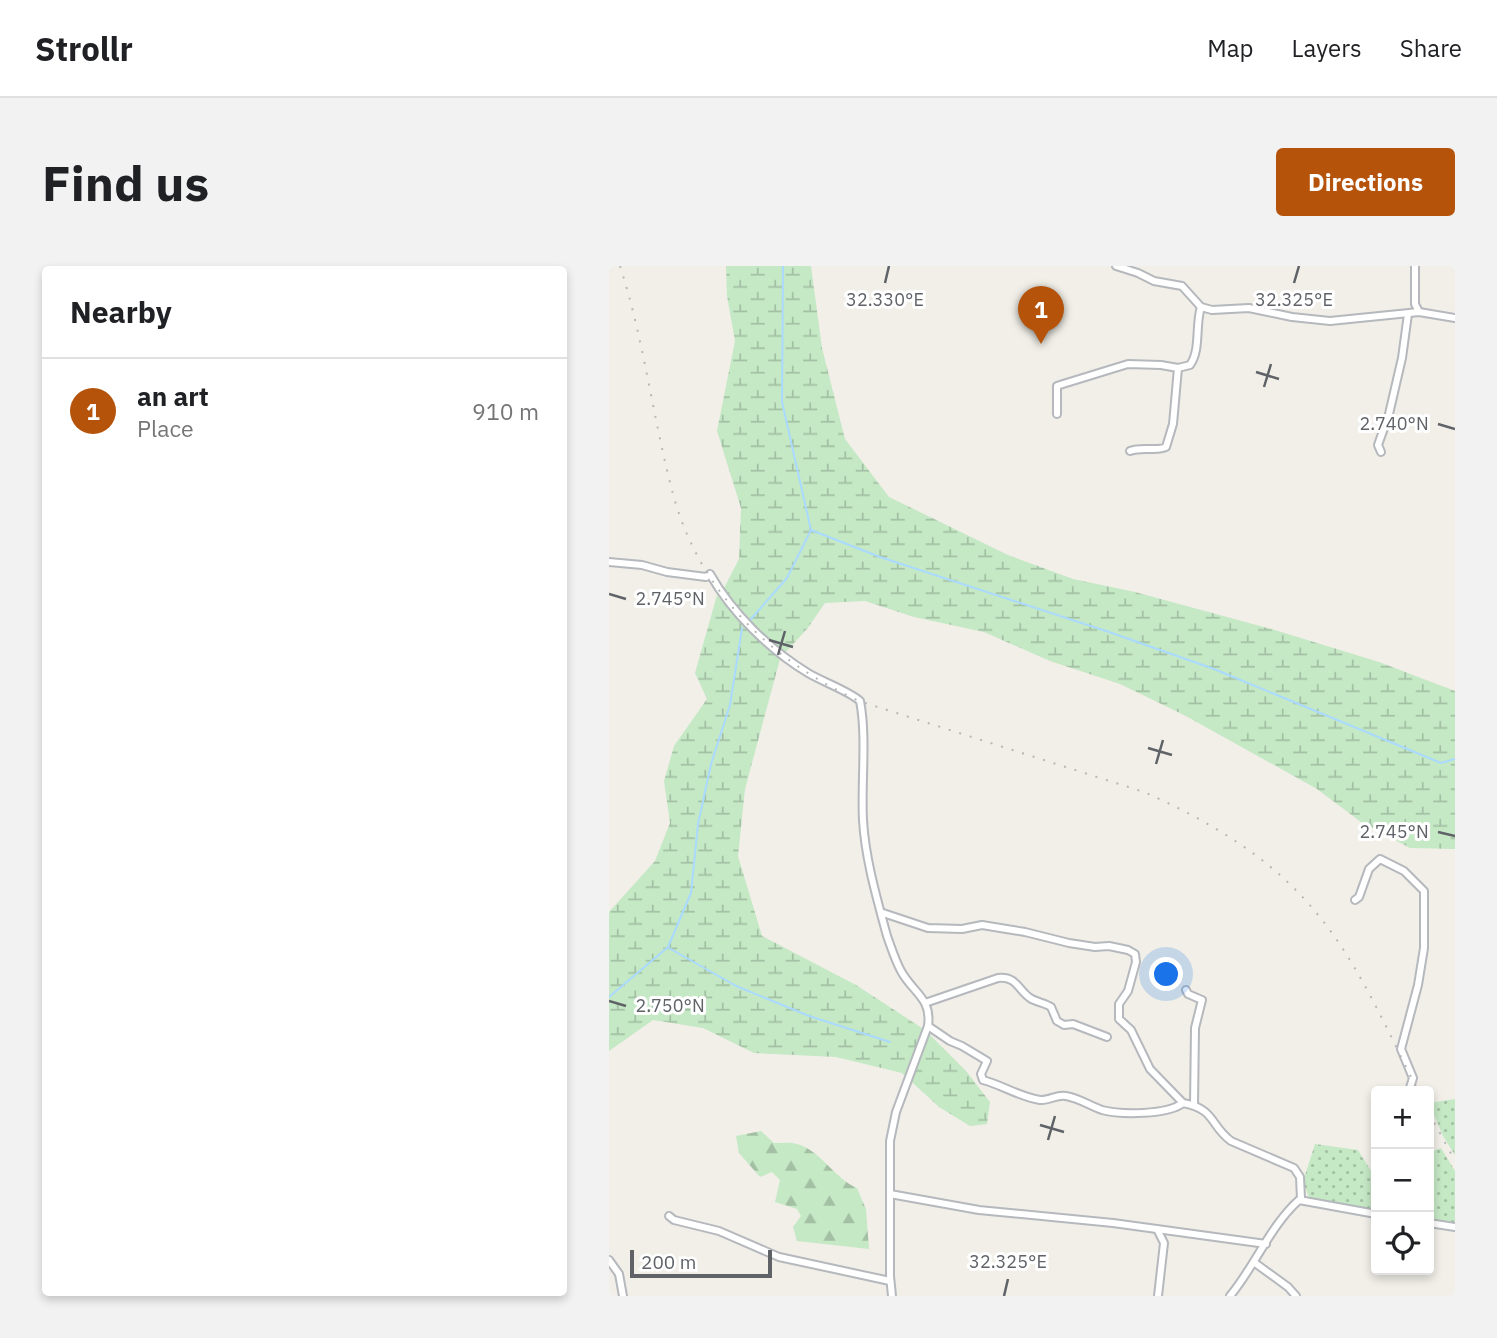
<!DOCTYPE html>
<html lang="en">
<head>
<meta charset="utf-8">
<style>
  body { margin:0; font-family:"IBM Plex Sans",sans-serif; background:#f2f2f2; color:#202124 }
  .controls { position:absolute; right:21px; bottom:21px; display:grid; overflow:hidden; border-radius:7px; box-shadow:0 4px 10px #0003 }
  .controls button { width:63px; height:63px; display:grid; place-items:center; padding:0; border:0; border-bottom:2px solid #e0e0e0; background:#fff; color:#202124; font:35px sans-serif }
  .scale { position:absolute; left:21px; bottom:18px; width:142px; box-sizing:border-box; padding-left:7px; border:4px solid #5f6368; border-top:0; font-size:19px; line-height:24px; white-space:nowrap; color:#5f6368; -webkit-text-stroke:5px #fff; paint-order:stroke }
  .you { position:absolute; left:558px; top:709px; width:24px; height:24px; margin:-18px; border:5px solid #fff; border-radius:50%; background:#1a73e8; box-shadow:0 0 0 10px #1a73e833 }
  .badge { display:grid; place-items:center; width:46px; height:46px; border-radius:50%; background:#b45309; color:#fff; font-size:23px; font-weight:700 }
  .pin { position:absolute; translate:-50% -58px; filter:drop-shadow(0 2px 4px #0008) }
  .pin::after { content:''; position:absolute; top:37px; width:24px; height:21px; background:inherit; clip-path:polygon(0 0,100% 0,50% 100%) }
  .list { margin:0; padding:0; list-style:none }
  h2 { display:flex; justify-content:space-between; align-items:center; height:91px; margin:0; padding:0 28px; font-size:30px }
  h2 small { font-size:23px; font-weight:400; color:#757577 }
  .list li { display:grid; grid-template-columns:46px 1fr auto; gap:21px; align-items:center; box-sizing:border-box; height:105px; padding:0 28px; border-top:2px solid #e0e0e0 }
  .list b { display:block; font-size:26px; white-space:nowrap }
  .list p { margin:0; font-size:23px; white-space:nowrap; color:#757577 }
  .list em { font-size:23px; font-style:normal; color:#757577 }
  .icon { flex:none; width:38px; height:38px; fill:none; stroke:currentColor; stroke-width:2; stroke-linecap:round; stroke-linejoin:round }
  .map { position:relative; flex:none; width:846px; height:1030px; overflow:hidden; border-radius:7px }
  header { display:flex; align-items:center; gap:42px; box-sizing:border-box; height:98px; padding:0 35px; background:#fff; border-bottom:2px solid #e0e0e0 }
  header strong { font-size:33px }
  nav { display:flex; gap:38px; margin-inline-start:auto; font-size:24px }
  .intro { display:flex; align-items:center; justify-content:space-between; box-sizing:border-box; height:168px; padding:0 42px }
  h1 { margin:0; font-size:49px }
  .button { padding:18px 32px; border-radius:7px; background:#b45309; color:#fff; font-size:24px; font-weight:700 }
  main { display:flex; gap:42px; padding:0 42px }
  aside { flex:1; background:#fff; border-radius:7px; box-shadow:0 4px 10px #0003 }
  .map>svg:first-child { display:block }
</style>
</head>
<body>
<header>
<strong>Strollr</strong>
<nav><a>Map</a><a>Layers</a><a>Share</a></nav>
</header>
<div class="intro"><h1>Find us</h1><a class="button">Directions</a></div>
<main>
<aside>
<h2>Nearby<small></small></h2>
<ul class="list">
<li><span class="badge">1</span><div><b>an art</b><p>Place</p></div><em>910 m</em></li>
</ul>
</aside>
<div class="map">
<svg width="846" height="1030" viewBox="0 0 846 1030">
  <defs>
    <pattern id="grass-dots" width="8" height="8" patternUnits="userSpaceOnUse" patternTransform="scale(1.75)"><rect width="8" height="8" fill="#c5e8c5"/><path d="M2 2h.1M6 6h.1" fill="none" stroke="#a3c0a4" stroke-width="1.8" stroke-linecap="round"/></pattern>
    <pattern id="forest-firs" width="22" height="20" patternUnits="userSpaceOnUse" patternTransform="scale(1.75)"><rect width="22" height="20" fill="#c5e8c5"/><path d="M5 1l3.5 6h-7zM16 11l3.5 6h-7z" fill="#a3c0a4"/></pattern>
    <pattern id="wetland-marsh" width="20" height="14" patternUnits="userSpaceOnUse" patternTransform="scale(1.75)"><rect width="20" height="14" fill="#c5e8c5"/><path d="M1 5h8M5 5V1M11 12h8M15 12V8" fill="none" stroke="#a3c0a4"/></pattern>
  </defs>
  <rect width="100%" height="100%" fill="#f1efe8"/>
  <!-- grass -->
  <g fill="url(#grass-dots)">
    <path d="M846,833V889L834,870L820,837Z"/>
    <path d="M706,878L749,884L767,913V944L700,931L694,916Z"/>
    <path d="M832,882L846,905V959L820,955V886Z"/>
  </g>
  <!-- forest -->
  <path fill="url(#forest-firs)" d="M152,865L165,877C172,877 181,876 188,878C210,883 226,913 248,922L257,943L260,983L188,975L184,961L192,950L188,943L166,936L171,914L163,906L151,911L130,887L127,870Z"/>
  <!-- wetland -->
  <g fill="url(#wetland-marsh)">
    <path d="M117,0H202L213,82L236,173L280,231L399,289L464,313L526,326L669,365L770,396L846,425V583L801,582L752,556L708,523L575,449L511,418L441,395L375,366L305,351L256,335L216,337L198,363L175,388L155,372L114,324L130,293L132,242L108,165L126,75L118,30Z"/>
    <path d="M108,329L151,376L171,393L136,523L129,590L153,670L247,719L316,764L357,805L381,836L378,858L361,860L330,841L293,807L227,791L145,787L94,762L44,754L0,785V646L46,595L61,557L55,515L65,480L98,433L86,407Z"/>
  </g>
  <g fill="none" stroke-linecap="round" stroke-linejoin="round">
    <!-- stream -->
    <g stroke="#aadaff" stroke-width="2">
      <path d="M202,264L271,291L500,366L605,403L832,497L846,493"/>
      <path d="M142,353L178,312L202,264L173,136L174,0"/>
      <path d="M60,682L127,720L200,750L281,776"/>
      <path d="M0,731L59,681L82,627L89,558L102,498L121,439L133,362"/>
    </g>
    <defs>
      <g id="minor">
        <path d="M507,0L529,7L545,15L573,20L592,41L603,44L640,42L683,51L721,55L810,46L846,52"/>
        <path d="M806,0V38L810,46"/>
        <path d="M448,148V120L454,118L519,98L552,99L569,102L581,99C592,84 586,59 592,41"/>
        <path d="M521,185C534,180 548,186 557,181L564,158L569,102"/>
        <path d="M772,186L769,179L780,148L793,92L799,48"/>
        <path d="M0,296L33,299L58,306L97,311L101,308C123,347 161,384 199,407C214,416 240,425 251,435C258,470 252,517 254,554C256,592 268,633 278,670C282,681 286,694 292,705C304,727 323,732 319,760L287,846L281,875V1010L283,1030"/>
        <path d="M746,634L750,631L760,603L771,593L795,605L815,625V682L809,719L792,783L804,812L800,825"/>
        <path d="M274,647L319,662L353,663L373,659L416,666L460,677L486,681L500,680L519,684L526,688L527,696L519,725L510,738V753L522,764L541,803L574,837"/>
        <path d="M577,724L579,728L593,734L586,762L585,839"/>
        <path d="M316,737L389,712C408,710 409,724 421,732C427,736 436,737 442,741L448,755L455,759L464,758L498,771"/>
        <path d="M319,760L341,775L353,780L378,795L372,808L374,814C393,819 411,831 431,834C440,835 448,828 457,830C470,832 481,840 493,844C512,849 558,849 574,837C607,843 601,860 622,875L685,902L691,911L692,933"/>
        <path d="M281,928L370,944L504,957L657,978"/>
        <path d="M60,950L65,954L110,965L170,991L281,1015"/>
        <path d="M820,957L846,961"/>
        <path d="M548,963L555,977L549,1030"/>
        <path d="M0,994L10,1008L14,1030"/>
        <path d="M646,997L679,1021L687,1030"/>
        <path d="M621,1030C646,1000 661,960 690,934L767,948"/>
      </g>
    </defs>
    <!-- minor casing -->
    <use href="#minor" stroke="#b5b8bc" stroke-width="10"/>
    <!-- minor -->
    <use href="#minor" stroke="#fff" stroke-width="6"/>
    <!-- rail -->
    <g stroke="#b6b7b8" stroke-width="2" stroke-dasharray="2 9" stroke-linecap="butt">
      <path d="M11,0C35,74 44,153 64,228C90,325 161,394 250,435L535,526C598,554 660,590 705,644C750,697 778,764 809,825"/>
      <path d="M820,847L846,895"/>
    </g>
  </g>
  <!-- ticks -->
  <path fill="none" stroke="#5f6368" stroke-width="2.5" d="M276,17L280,0M685,17L690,0M647,106L670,113M655,121L662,98M829,158L846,163M0,328L17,333M160,374L184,381M169,389L176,365M539,482L563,489M547,498L554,474M829,566L846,570M0,735L17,740M431,859L455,866M439,874L446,850M395,1030L399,1013"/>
  <g font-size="18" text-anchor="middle" fill="#5f6368" stroke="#fff" stroke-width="6" stroke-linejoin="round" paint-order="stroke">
    <text x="276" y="40">32.330°E</text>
    <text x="685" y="40">32.325°E</text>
    <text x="785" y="164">2.740°N</text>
    <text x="61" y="339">2.745°N</text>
    <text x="785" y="572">2.745°N</text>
    <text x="61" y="746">2.750°N</text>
    <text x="399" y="1002">32.325°E</text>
  </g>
</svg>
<div class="controls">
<button>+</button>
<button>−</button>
<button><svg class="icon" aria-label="locate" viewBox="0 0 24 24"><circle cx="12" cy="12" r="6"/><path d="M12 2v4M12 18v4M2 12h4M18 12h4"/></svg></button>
</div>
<div class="scale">200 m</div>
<div class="you"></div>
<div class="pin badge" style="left:432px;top:78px">1</div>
</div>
</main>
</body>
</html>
